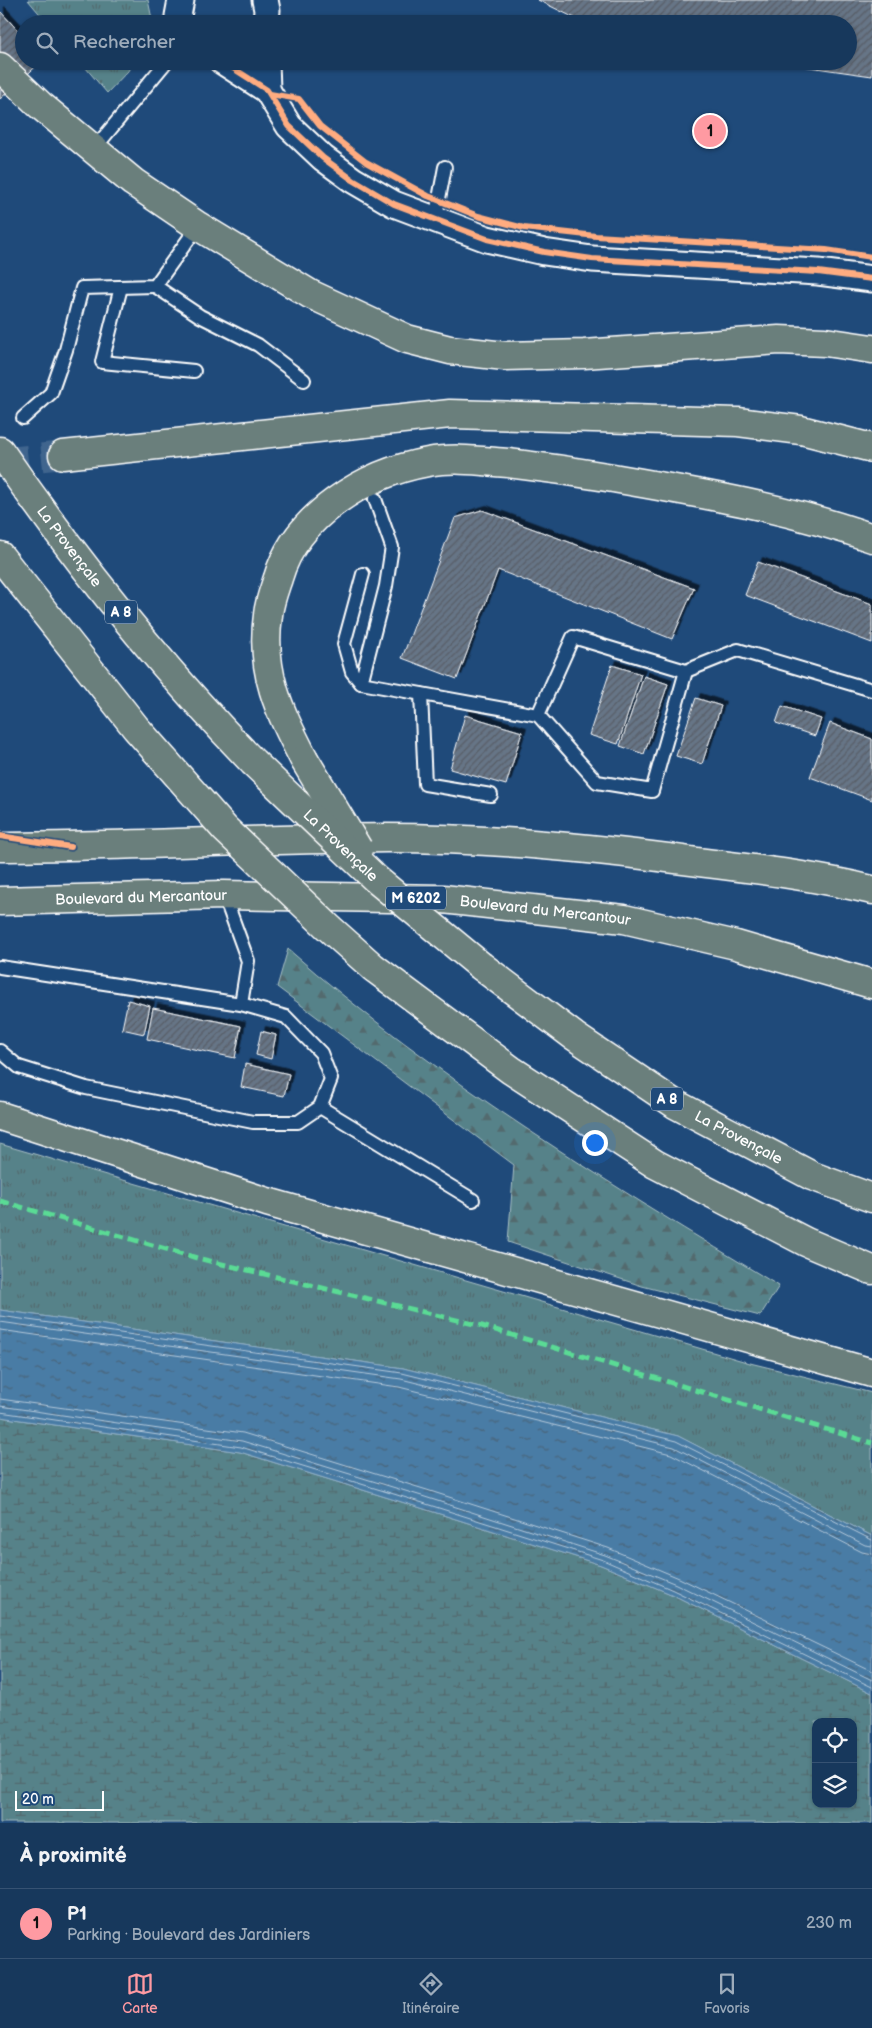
<!DOCTYPE html>
<html lang="fr">
<head>
<meta charset="utf-8">
<style>
  body { margin:0; font-family:"Balsamiq Sans",sans-serif; background:#244365; color:#f1f3f6 }
  .controls { position:absolute; right:15px; bottom:15px; display:grid; overflow:hidden; border-radius:10px; box-shadow:0 1px 4px #0004 }
  .controls button { width:45px; height:45px; display:grid; place-items:center; padding:0; border:0; border-bottom:1px solid #365272; background:#17385c; color:#f1f3f6; font:25px sans-serif }
  .scale { position:absolute; left:15px; bottom:12px; width:89px; box-sizing:border-box; padding-left:5px; border:2px solid #fff; border-top:0; font-size:14px; line-height:18px; white-space:nowrap; color:#fff; -webkit-text-stroke:4px #1f4a7a; paint-order:stroke }
  .you { position:absolute; left:594px; top:1142px; width:18px; height:18px; margin:-12px; border:4px solid #fff; border-radius:50%; background:#1a73e8; box-shadow:0 0 0 8px #1a73e833 }
  .badge { display:grid; place-items:center; width:32px; height:32px; border-radius:50%; background:#ff9aa2; color:#111; font-size:16px; font-weight:700 }
  .pin { position:absolute; translate:-50% -50%; border:2px solid #fff; box-shadow:0 1px 5px #0006 }
  .list { margin:0; padding:0; list-style:none }
  h2 { display:flex; justify-content:space-between; align-items:center; height:65px; margin:0; padding:0 20px; font-size:21px }
  h2 small { font-size:16px; font-weight:400; color:#9eacbb }
  .list li { display:grid; grid-template-columns:32px 1fr auto; gap:15px; align-items:center; box-sizing:border-box; height:70px; padding:0 20px; border-top:1px solid #365272 }
  .list b { display:block; font-size:19px; white-space:nowrap }
  .list p { margin:0; font-size:16px; white-space:nowrap; color:#9eacbb }
  .list em { font-size:16px; font-style:normal; color:#9eacbb }
  .icon { flex:none; width:28px; height:28px; fill:none; stroke:currentColor; stroke-width:2; stroke-linecap:round; stroke-linejoin:round }
  .map { position:relative; flex:none; width:872px; height:1823px; overflow:hidden }
  .search { position:absolute; background:#17385c; box-shadow:0 1px 4px #0004; left:15px; right:15px; top:15px; height:55px; display:flex; align-items:center; gap:12px; box-sizing:border-box; padding:0 18px; border-radius:28px; color:#9eacbb; font-size:19px }
  .sheet { height:135px; background:#17385c }
  nav { display:flex; justify-content:space-around; align-items:center; box-sizing:border-box; height:70px; border-top:1px solid #365272; background:#17385c; font-size:14px; color:#9eacbb }
  nav a { display:grid; justify-items:center; gap:2px }
  nav .on { color:#ff9aa2 }
  .map>svg:first-child { display:block }
</style>
</head>
<body>
<div class="map">
<svg width="872" height="1823" viewBox="0 0 872 1823">
  <defs>
    <pattern id="grass-tufts" width="24" height="20" patternUnits="userSpaceOnUse" patternTransform="scale(1.25)"><rect width="24" height="20" fill="#568289"/><path d="M3 7l-1-3M5 7V3M7 7l1-3M15 17l-1-3M17 17v-4M19 17l1-3" fill="none" stroke="#526a6e"/></pattern>
    <pattern id="forest-firs" width="22" height="20" patternUnits="userSpaceOnUse" patternTransform="scale(1.25)"><rect width="22" height="20" fill="#568289"/><path d="M5 1l3.5 6h-7zM16 11l3.5 6h-7z" fill="#526a6e"/></pattern>
    <pattern id="wetland-marsh" width="20" height="14" patternUnits="userSpaceOnUse" patternTransform="scale(1.25)"><rect width="20" height="14" fill="#568289"/><path d="M1 5h8M5 5V1M11 12h8M15 12V8" fill="none" stroke="#526a6e"/></pattern>
    <pattern id="water-ripples" width="26" height="14" patternUnits="userSpaceOnUse" patternTransform="scale(1.25)"><rect width="26" height="14" fill="#487ba5"/><path d="M2 4q2-2 4 0t4 0M15 11q2-2 4 0t4 0" fill="none" stroke="#4a6478"/></pattern>
    <pattern id="building-hatch" width="6" height="6" patternUnits="userSpaceOnUse" patternTransform="scale(1.25)"><rect width="6" height="6" fill="#667486"/><path d="M-1 1l2-2M0 6l6-6M5 7l2-2" fill="none" stroke="#585e66"/></pattern>
    <filter id="shadow"><feDropShadow dx="4.5" dy="-4.5" stdDeviation="0" flood-color="#0009"/></filter>
  </defs>
  <rect width="100%" height="100%" fill="#1f4a7a"/>
  <filter id="ink" filterUnits="userSpaceOnUse"><feTurbulence type="fractalNoise" baseFrequency=".02" numOctaves="2"/><feDisplacementMap in="SourceGraphic" scale="10" xChannelSelector="R" yChannelSelector="G"/><feConvolveMatrix kernelMatrix="1 2 1 2 8 2 1 2 1" color-interpolation-filters="sRGB"/></filter>
  <g filter="url(#ink)">
    <!-- grass -->
    <g fill="url(#grass-tufts)" stroke="#aac0c4">
      <path d="M28,0H148L152,19L150,24H48Z"/>
      <path d="M80,61H133L128,71L107,93Z"/>
      <path d="M0,1144L750,1363L872,1393V1536L678,1436L403,1368L0,1310Z"/>
    </g>
    <!-- forest -->
    <path fill="url(#forest-firs)" stroke="#aac0c4" d="M288,949C437,1080 610,1184 779,1286L760,1316L642,1286L508,1242L514,1165L277,987Z"/>
    <!-- wetland -->
    <path fill="url(#wetland-marsh)" stroke="#aac0c4" fill-rule="evenodd" d="M0,1417L240,1452L421,1508L601,1565L671,1594L872,1693V1823H0ZM816,1722H853V1804H816Z"/>
    <!-- water -->
    <path fill="url(#water-ripples)" stroke="#91b0c9" d="M0,1310L403,1368L678,1436L872,1536V1693L671,1594L601,1565L421,1508L240,1452L0,1417Z"/>
    <g fill="none" stroke-linecap="round" stroke-linejoin="round">
      <!-- shore -->
      <g stroke="#b6cadb" stroke-width="1">
        <path d="M0,1316L402,1373L676,1441L872,1540"/>
        <path d="M0,1322L401,1379L674,1447L865,1545L872,1546"/>
        <path d="M0,1330L399,1387L671,1454L862,1552L872,1554"/>
        <path d="M0,1399L243,1433L427,1490L608,1548L679,1578L872,1671"/>
        <path d="M0,1406L242,1441L425,1497L605,1555L676,1584L872,1680"/>
        <path d="M0,1412L241,1447L423,1503L603,1560L673,1590L872,1687"/>
      </g>
    </g>
    <!-- building -->
    <g fill="url(#building-hatch)" stroke="#fff" filter="url(#shadow)">
      <path d="M538,0H872V76L767,61H848V24H587Z"/>
      <path d="M0,11L24,37V61H42L0,99Z"/>
      <path d="M482,510L694,588L672,639L498,570L457,679L402,658L455,518Z"/>
      <path d="M758,562L872,604V643L745,595Z"/>
      <path d="M612,665L641,674L618,744L589,735Z"/>
      <path d="M644,676L668,684L644,754L620,746Z"/>
      <path d="M696,698L721,706L702,764L676,756Z"/>
      <path d="M782,706L821,719L815,736L776,723Z"/>
      <path d="M465,715L522,732L506,785L450,769Z"/>
      <path d="M830,723L872,739V800L810,777Z"/>
      <path d="M128,1000L150,1006L144,1034L122,1029Z"/>
      <path d="M153,1008L241,1026L235,1058L147,1039Z"/>
      <path d="M261,1031L276,1035L271,1059L256,1055Z"/>
      <path d="M245,1064L289,1074L284,1096L241,1087Z"/>
    </g>
    <g fill="none" stroke-linecap="round" stroke-linejoin="round">
      <!-- highway-tunnel -->
      <path stroke="#41658e" stroke-width="28" stroke-dasharray="28 14" stroke-linecap="butt" d="M0,462L63,455"/>
      <defs>
        <g id="lane">
          <path d="M94,149L167,61"/>
          <path d="M435,220L445,167"/>
          <path d="M155,286L200,316L258,345L304,380"/>
          <path d="M121,287L102,362L194,371"/>
          <path d="M23,418L51,393L66,350L82,288L155,286L198,226"/>
          <path d="M363,574L344,644L352,672L361,683L538,715L573,637L686,671L738,650L872,690"/>
          <path d="M361,683L386,586L392,547L375,499"/>
          <path d="M421,694L425,784L491,795"/>
          <path d="M538,715L597,782L652,791L686,671"/>
          <path d="M0,967L241,1004L248,961L224,895"/>
          <path d="M0,1051L19,1067L86,1088L253,1122H298L320,1107L331,1079L321,1053L286,1017L241,1004"/>
          <path d="M320,1107L473,1200"/>
        </g>
        <g id="street">
          <path d="M265,0L267,10L266,24"/>
          <path d="M180,24L178,16L181,0"/>
          <path d="M222,61L267,90L289,126L323,158L353,180L394,204L487,239L544,252L592,259L818,272L872,279"/>
          <path d="M266,61L267,90"/>
        </g>
        <g id="primary">
          <path d="M0,847C129,846 258,839 387,838C491,838 595,848 698,862C756,869 815,876 872,890"/>
          <path id="s1" d="M0,901L224,895L443,899L624,919L736,945L872,984"/>
        </g>
        <g id="highway">
          <path d="M0,67L40,105L133,182L198,226L310,294L407,339L450,350L505,356L584,354L779,340L825,342L872,349"/>
          <path id="s2" d="M0,451C76,561 160,666 253,762"/>
          <path d="M63,455L450,414L738,422L801,430L872,448"/>
          <path d="M0,556L136,728L166,762"/>
          <path d="M304,759C279,710 260,672 268,615C269,603 274,590 278,578C296,515 366,473 428,462C454,457 481,461 508,463C543,467 578,472 613,478C700,493 788,508 872,538"/>
          <path id="s3" d="M481,966L574,1036L675,1104L812,1176L872,1198"/>
          <path d="M374,968L511,1070L655,1164L806,1242L872,1270"/>
          <path d="M0,1116L267,1202L872,1373"/>
        </g>
      </defs>
      <!-- lane casing -->
      <use href="#lane" stroke="#fff" stroke-width="16"/>
      <!-- street casing -->
      <use href="#street" stroke="#fff" stroke-width="29"/>
      <!-- primary casing -->
      <use href="#primary" stroke="#fff" stroke-width="31"/>
      <!-- highway casing -->
      <use href="#highway" stroke="#fff" stroke-width="31"/>
      <!-- lane -->
      <use href="#lane" stroke="#1f4a7a" stroke-width="12"/>
      <!-- street -->
      <use href="#street" stroke="#1f4a7a" stroke-width="25"/>
      <!-- primary -->
      <use href="#primary" stroke="#6b7f7c" stroke-width="28"/>
      <!-- highway -->
      <use href="#highway" stroke="#6b7f7c" stroke-width="28"/>
      <defs>
        <g id="highway-bridge">
          <path d="M304,759L358,849"/>
          <path d="M166,762L225,829L328,927L374,968"/>
          <path id="s4" d="M253,762L377,880L481,966"/>
        </g>
      </defs>
      <!-- highway-bridge casing -->
      <use href="#highway-bridge" stroke="#fff" stroke-width="31" stroke-linecap="butt"/>
      <!-- highway-bridge -->
      <use href="#highway-bridge" stroke="#6b7f7c" stroke-width="28"/>
      <!-- quiet -->
      <path stroke="#5adb95" stroke-width="5" stroke-dasharray="10 5" stroke-linecap="butt" d="M0,1201L197,1258L482,1326L872,1443"/>
      <defs>
        <g id="cycleway">
          <path d="M222,61L267,90L289,126L323,158L353,180L394,204L487,239L544,252L592,259L818,272L872,279"/>
          <path d="M270,94L299,99L320,126L366,162L428,196L478,216L524,228L596,236L826,250L872,257"/>
          <path d="M0,836L71,847"/>
        </g>
      </defs>
      <!-- cycleway casing -->
      <use href="#cycleway" stroke="#1f4a7a" stroke-width="9"/>
      <!-- cycleway -->
      <use href="#cycleway" stroke="#ffac80" stroke-width="6"/>
    </g>
  </g>
  <g text-anchor="middle" stroke-width="4" stroke-linejoin="round" paint-order="stroke">
    <!-- shield labels -->
    <g fill="#1f4a7a" stroke="#bcc9d7" stroke-width="1">
      <rect x="105" y="600.5" width="32" height="23" rx="4"/>
      <rect x="386" y="886.5" width="60" height="23" rx="4"/>
      <rect x="651" y="1087.5" width="32" height="23" rx="4"/>
    </g>
    <g font-size="14" font-weight="bold" fill="#fff">
      <text x="121" y="617">A 8</text>
      <text x="416" y="903">M 6202</text>
      <text x="667" y="1104">A 8</text>
    </g>
    <!-- street labels -->
    <g font-size="15" fill="#fff" stroke="#1f4a7a">
      <text dy="5" stroke="none"><textPath href="#s2" startOffset="118">La Provençale</textPath></text>
      <text dy="5" stroke="none"><textPath href="#s4" startOffset="121">La Provençale</textPath></text>
      <text dy="5" stroke="none"><textPath href="#s1" startOffset="141">Boulevard du Mercantour</textPath></text>
      <text dy="5" stroke="none"><textPath href="#s1" startOffset="546">Boulevard du Mercantour</textPath></text>
      <text dy="5" stroke="none"><textPath href="#s3" startOffset="310">La Provençale</textPath></text>
    </g>
  </g>
</svg>
<div class="controls">
<button><svg class="icon" aria-label="locate" viewBox="0 0 24 24"><circle cx="12" cy="12" r="6"/><path d="M12 2v4M12 18v4M2 12h4M18 12h4"/></svg></button>
<button><svg class="icon" aria-label="layers" viewBox="0 0 24 24"><path d="M12 4l9 5-9 5-9-5zM3 14l9 5 9-5"/></svg></button>
</div>
<div class="scale">20 m</div>
<div class="you"></div>
<div class="pin badge" style="left:710px;top:131px">1</div>
<div class="search"><svg class="icon" aria-label="search" viewBox="0 0 24 24"><circle cx="10" cy="10" r="6"/><path d="M15 15l6 6"/></svg>Rechercher</div>
</div>
<section class="sheet">
<h2>À proximité<small></small></h2>
<ul class="list">
<li><span class="badge">1</span><div><b>P1</b><p>Parking · Boulevard des Jardiniers</p></div><em>230 m</em></li>
</ul>
</section>
<nav>
<a class="on"><svg class="icon" aria-label="map" viewBox="0 0 24 24"><path d="M3 6l6-2 6 2 6-2v14l-6 2-6-2-6 2zM9 4v14M15 6v14"/></svg>Carte</a>
<a><svg class="icon" aria-label="directions" viewBox="0 0 24 24"><path d="M12 3l9 9-9 9-9-9zM9 14v-3h6M13 9l2 2-2 2"/></svg>Itinéraire</a>
<a><svg class="icon" aria-label="saved" viewBox="0 0 24 24"><path d="M7 4h10v16l-5-4-5 4z"/></svg>Favoris</a>
</nav>
</body>
</html>
